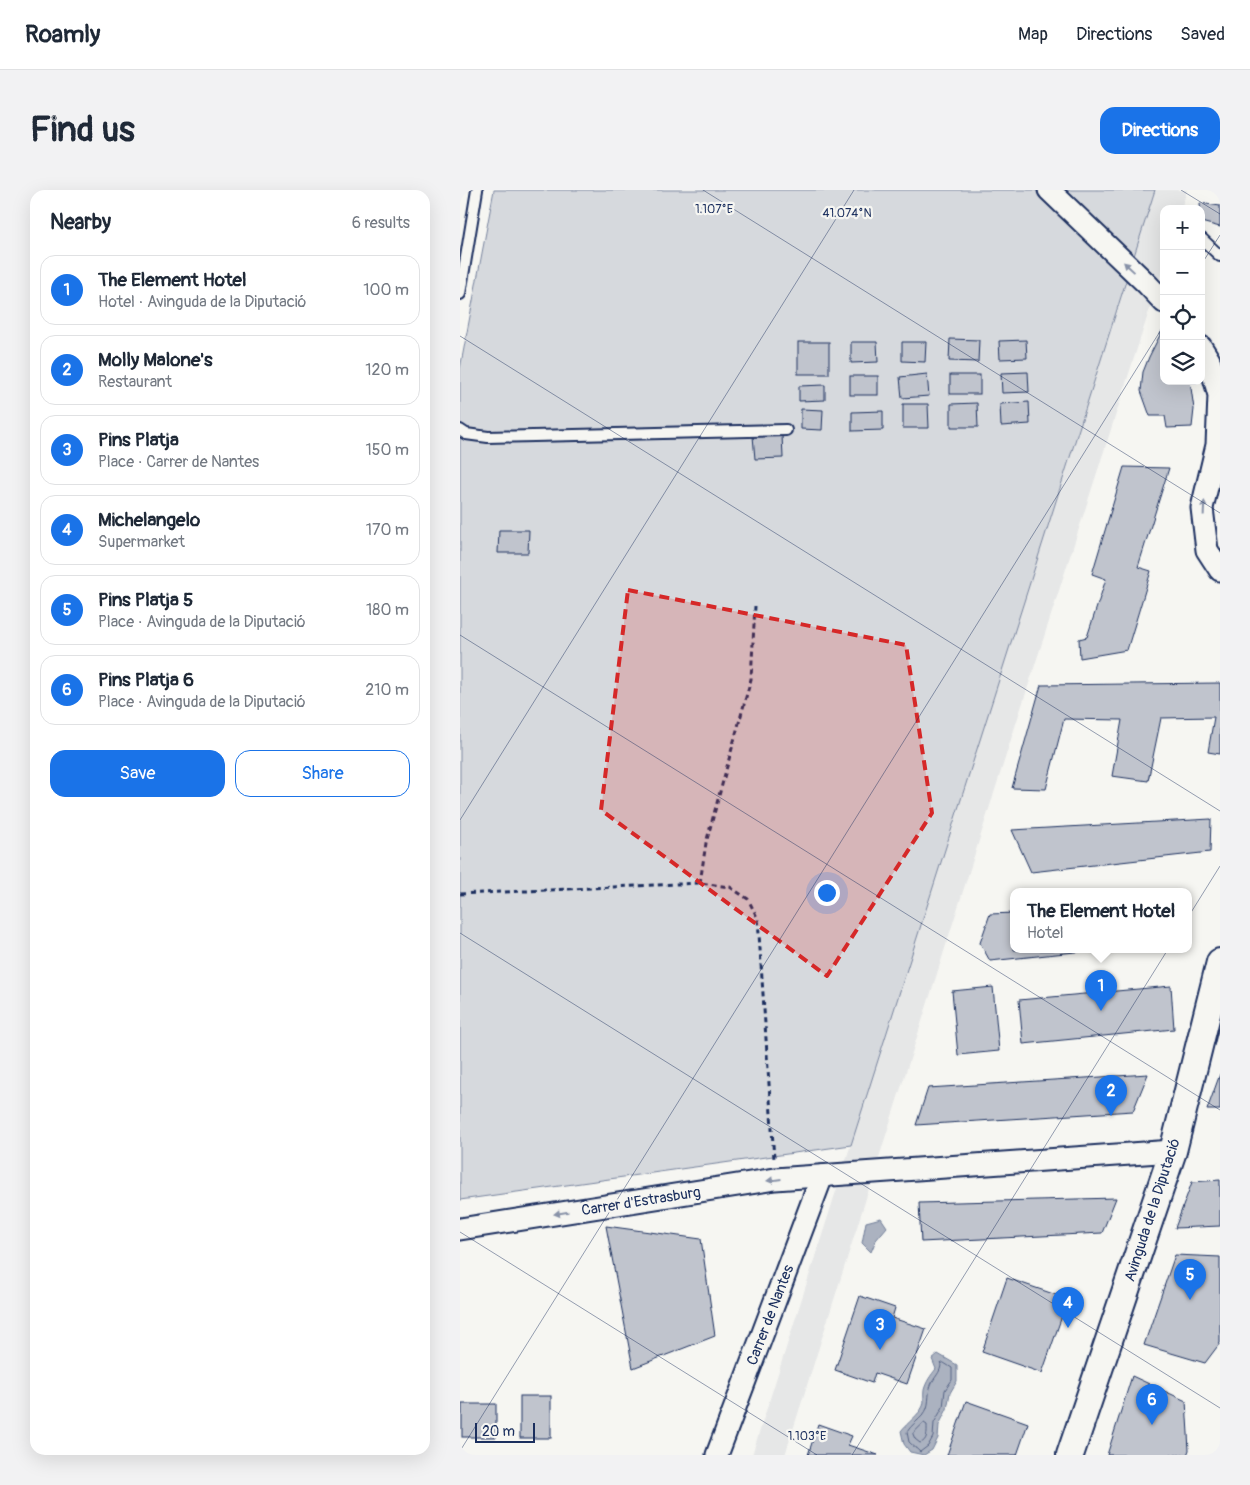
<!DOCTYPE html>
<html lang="en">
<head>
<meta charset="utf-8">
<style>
  body { margin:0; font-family:Pangolin,sans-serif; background:#f2f2f3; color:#1f2937 }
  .controls { position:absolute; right:15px; top:15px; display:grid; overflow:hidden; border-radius:10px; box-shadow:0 5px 20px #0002 }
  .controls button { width:45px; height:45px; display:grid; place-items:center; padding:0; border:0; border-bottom:1px solid #e0e1e3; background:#fff; color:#1f2937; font:25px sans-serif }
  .scale { position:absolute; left:15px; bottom:12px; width:60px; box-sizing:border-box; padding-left:5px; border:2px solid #1b2f5e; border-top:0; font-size:14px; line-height:18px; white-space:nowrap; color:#1b2f5e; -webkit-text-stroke:4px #f6f6f2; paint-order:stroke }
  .you { position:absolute; left:366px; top:702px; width:18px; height:18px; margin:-12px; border:4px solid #fff; border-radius:50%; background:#1a73e8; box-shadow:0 0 0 8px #1a73e833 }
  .badge { display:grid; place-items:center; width:32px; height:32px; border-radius:50%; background:#1a73e8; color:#fff; font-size:16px; font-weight:700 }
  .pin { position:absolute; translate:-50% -41px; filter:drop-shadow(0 1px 2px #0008) }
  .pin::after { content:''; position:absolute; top:26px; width:18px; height:15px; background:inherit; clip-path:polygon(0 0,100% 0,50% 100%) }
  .popup { position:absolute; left:550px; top:698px; width:182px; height:65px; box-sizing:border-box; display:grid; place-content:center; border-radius:10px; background:#fff; filter:drop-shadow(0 1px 4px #0005); font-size:16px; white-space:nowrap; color:#747a83 }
  .popup b { font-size:19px; color:#1f2937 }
  .popup::after { content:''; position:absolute; left:50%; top:100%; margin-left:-10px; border:10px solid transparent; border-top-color:#fff }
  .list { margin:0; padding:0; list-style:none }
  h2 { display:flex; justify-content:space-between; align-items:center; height:65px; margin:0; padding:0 20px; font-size:21px }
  h2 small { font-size:16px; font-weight:400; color:#747a83 }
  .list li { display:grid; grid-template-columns:32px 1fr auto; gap:15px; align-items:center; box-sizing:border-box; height:70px; margin:0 10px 10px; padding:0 10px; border:1px solid #e0e1e3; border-radius:15px }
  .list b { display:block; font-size:19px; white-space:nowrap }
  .list p { margin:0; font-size:16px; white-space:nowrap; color:#747a83 }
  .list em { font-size:16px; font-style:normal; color:#747a83 }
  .actions { display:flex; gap:10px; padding:15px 20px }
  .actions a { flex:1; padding:11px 0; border:1px solid #1a73e8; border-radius:15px; text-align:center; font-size:18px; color:#1a73e8 }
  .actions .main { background:#1a73e8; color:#fff }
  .icon { flex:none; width:28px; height:28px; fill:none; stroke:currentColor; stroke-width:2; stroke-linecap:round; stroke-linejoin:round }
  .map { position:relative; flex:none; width:760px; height:1265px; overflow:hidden; border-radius:15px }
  header { display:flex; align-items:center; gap:30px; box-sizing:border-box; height:70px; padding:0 25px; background:#fff; border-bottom:1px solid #e0e1e3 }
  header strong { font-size:24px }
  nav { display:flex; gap:28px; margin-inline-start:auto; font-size:18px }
  .intro { display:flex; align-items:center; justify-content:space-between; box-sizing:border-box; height:120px; padding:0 30px }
  h1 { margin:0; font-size:35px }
  .button { padding:12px 22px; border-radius:15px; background:#1a73e8; color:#fff; font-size:18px; font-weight:700 }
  main { display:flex; gap:30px; padding:0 30px }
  aside { flex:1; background:#fff; border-radius:15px; box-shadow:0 5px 20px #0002 }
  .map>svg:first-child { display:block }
</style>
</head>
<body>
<header>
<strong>Roamly</strong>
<nav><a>Map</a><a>Directions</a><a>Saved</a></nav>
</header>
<div class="intro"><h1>Find us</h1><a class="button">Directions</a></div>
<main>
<aside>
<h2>Nearby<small>6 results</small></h2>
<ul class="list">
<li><span class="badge">1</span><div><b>The Element Hotel</b><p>Hotel · Avinguda de la Diputació</p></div><em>100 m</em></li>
<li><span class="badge">2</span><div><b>Molly Malone's</b><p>Restaurant</p></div><em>120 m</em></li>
<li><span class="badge">3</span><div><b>Pins Platja</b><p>Place · Carrer de Nantes</p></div><em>150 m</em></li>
<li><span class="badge">4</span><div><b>Michelangelo</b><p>Supermarket</p></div><em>170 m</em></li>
<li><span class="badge">5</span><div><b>Pins Platja 5</b><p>Place · Avinguda de la Diputació</p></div><em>180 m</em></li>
<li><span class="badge">6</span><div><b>Pins Platja 6</b><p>Place · Avinguda de la Diputació</p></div><em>210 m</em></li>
</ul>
<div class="actions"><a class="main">Save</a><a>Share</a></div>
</aside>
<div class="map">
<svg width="760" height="1265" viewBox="0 0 760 1265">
  <rect width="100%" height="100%" fill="#f6f6f2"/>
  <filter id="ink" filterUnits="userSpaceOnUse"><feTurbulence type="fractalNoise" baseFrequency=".02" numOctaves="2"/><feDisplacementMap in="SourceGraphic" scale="10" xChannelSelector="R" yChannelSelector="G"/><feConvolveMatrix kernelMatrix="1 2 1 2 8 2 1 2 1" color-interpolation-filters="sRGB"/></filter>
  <g filter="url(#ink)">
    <!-- built -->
    <path fill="#e6e7e7" d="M695,0H727L721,19H704V75L553,543L325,1265H292Z"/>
    <!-- green -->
    <path fill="#d6d9dd" stroke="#78849e" d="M34,0H695L391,955L0,1010V179Z"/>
    <!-- water -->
    <g fill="#abb2c0" stroke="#717e99">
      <path d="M421,1028L427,1037L416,1050L411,1062L402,1053L406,1032Z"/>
      <path d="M478,1164L497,1175V1191L490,1203L487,1219L479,1235L478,1248L472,1260L464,1265L450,1262L444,1254L441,1241C447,1233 459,1225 463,1216C465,1211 463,1205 464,1200C466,1192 471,1185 476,1179L472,1169Z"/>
    </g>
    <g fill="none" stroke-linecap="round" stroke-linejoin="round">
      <!-- shore -->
      <g stroke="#556385" stroke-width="1">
        <path d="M484,1173L492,1178V1190L485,1200L483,1217L474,1233L473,1247L468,1256L460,1262L449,1252L447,1242C451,1235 458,1231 463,1225C471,1216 467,1205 471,1195C474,1187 481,1183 481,1174Z"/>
        <path d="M464,1233L467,1235C467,1242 468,1251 460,1253L455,1249L453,1244Z"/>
      </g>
    </g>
    <!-- building -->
    <g fill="#c0c4cd" stroke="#1b2f5e">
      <path d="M740,13L760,16V37L741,32Z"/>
      <path d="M703,139L704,191H730L734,219L732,237L707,238L705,226H690L681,201L683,182L689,167Z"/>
      <path d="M490,149L519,150L518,172L489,171Z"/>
      <path d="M566,150L567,168L540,169L539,151Z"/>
      <rect x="338" y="152" width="31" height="32"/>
      <path d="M391,152H417L418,172L391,173Z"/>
      <path d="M442,152H466L465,172L442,171Z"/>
      <path d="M568,182L569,202L542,203L541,183Z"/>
      <path d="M467,184L469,206L442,208L440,187Z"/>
      <rect x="490" y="185" width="30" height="19"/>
      <rect x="390" y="186" width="28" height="19"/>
      <path d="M365,195V210L339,211V196Z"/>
      <path d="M569,212L570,234L541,236L540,214Z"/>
      <path d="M517,213L518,237H491V214Z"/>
      <path d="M443,214H468L469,238H443Z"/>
      <path d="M341,219L363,220L362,240L341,239Z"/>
      <path d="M423,221V240L392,241V222Z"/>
      <path d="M322,245L323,268L295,269L293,246Z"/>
      <path d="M664,277L709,278L678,377L691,381L667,460L620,468L619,449L627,447L646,389L632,384Z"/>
      <path d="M39,340H69L68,363H38Z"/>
      <path d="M760,493V564L748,562L754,527L701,528L688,591L652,586L662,530L604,529L586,599L552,598L581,495Z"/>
      <path d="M751,629L750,662L571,682L552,640Z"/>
      <path d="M554,723V760H634L530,771L520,753L530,724Z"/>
      <path d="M711,796L714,839L563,854L559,810Z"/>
      <path d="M533,797L539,861L498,865L492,801Z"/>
      <path d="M688,884L673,921L456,935L468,898Z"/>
      <path d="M760,884V920H747Z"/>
      <path d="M760,990V1036L715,1038L732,992Z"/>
      <path d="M656,1008L642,1043L461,1052L459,1013Z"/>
      <path d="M146,1036L241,1049L255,1146L173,1178Z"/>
      <path d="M715,1065L760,1067V1153L745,1173L684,1155Z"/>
      <path d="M547,1088L608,1109L582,1183L522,1162Z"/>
      <path d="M400,1106L435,1118L432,1128L466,1139L447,1194L415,1183L412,1193L375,1180Z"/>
      <path d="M672,1186L726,1211L729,1260L727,1265H647Z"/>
      <rect x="60" y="1206" width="31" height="42"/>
      <path d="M506,1211L568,1233L557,1265H487Z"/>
      <rect x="2" y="1214" width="34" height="33"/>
      <path d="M358,1234L392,1246L388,1255L418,1265H348Z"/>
    </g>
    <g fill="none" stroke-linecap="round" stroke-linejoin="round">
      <defs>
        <g id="service">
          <path d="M742,49L760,66"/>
          <path d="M0,104L17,0"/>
          <path d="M0,240L6,244L28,247L326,240"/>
        </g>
        <g id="minor">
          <path d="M589,0L687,94L704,112"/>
          <path d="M741,157L749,170L759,205L757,255L742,318L747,360L760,380"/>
          <path d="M0,1039L315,989L713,961"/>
          <path d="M257,1265L362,986"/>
        </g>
        <path id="tertiary" d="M610,1265L713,961L760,772"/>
      </defs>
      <!-- service casing -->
      <use href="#service" stroke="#1b2f5e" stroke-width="14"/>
      <!-- minor casing -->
      <use href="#minor" stroke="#1b2f5e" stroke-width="25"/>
      <!-- tertiary casing -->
      <use href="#tertiary" stroke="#1b2f5e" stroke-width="30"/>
      <!-- path -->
      <g stroke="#1b2f5e" stroke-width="3" stroke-dasharray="5 4" stroke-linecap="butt">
        <path d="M240,693L246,653L291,489L295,416"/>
        <path d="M0,704L240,693L270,697L288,709L298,729L314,969"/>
      </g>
      <!-- service -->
      <use href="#service" stroke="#f6f6f2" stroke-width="10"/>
      <!-- minor -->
      <use href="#minor" stroke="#f6f6f2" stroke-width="21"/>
      <!-- tertiary -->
      <use href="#tertiary" stroke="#f6f6f2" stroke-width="26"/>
    </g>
    <!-- one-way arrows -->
    <defs><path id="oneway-solid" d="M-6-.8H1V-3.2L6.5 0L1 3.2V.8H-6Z" transform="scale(1.25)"/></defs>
    <g fill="#8892a8">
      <use href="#oneway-solid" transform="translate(669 77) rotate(-137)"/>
      <use href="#oneway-solid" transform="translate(744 318) rotate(-87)"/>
      <use href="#oneway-solid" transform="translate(314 990) rotate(173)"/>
      <use href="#oneway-solid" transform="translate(101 1023) rotate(171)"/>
    </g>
  </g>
  <!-- marked area -->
  <path fill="#d62828" fill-opacity="0.2" stroke="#d62828" stroke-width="4" stroke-dasharray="10 6" stroke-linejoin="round" d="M168,400L446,455L472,623L367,786L141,620Z"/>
  <!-- ticks -->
  <path fill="none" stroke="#1b2f5e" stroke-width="1" stroke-opacity="0.45" d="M243,0L760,323M721,0L760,24M741,75L760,45M0,146L760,621M0,445L760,920M0,630L394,0M0,743L760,1218M0,1042L357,1265M0,1261L704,135M392,1265L760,676"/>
  <g text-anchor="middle" stroke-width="4.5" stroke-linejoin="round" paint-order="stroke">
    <!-- street labels -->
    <g font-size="15" fill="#1b2f5e" stroke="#f6f6f2">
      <text transform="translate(181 1011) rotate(-9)" y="5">Carrer d'Estrasburg</text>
      <text transform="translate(692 1020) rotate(-72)" y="5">Avinguda de la Diputació</text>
      <text transform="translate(310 1125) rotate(-69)" y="5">Carrer de Nantes</text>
    </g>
  </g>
  <g font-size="12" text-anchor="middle" fill="#1b2f5e" stroke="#f6f6f2" stroke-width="4.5" stroke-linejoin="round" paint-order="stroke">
    <text x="254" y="23">1.107°E</text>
    <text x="387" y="27">41.074°N</text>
    <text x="347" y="1250">1.103°E</text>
  </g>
</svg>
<div class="controls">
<button>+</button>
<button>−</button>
<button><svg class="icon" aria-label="locate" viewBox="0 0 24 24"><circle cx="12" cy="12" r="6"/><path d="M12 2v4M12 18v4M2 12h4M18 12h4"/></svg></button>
<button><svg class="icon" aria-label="layers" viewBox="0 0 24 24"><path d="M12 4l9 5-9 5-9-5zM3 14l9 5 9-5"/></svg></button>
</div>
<div class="scale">20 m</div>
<div class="you"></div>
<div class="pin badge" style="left:641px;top:821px">1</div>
<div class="popup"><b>The Element Hotel</b>Hotel</div>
<div class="pin badge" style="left:651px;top:926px">2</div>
<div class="pin badge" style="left:420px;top:1160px">3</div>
<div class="pin badge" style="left:608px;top:1138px">4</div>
<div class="pin badge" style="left:730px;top:1110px">5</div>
<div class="pin badge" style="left:692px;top:1235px">6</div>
</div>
</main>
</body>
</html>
